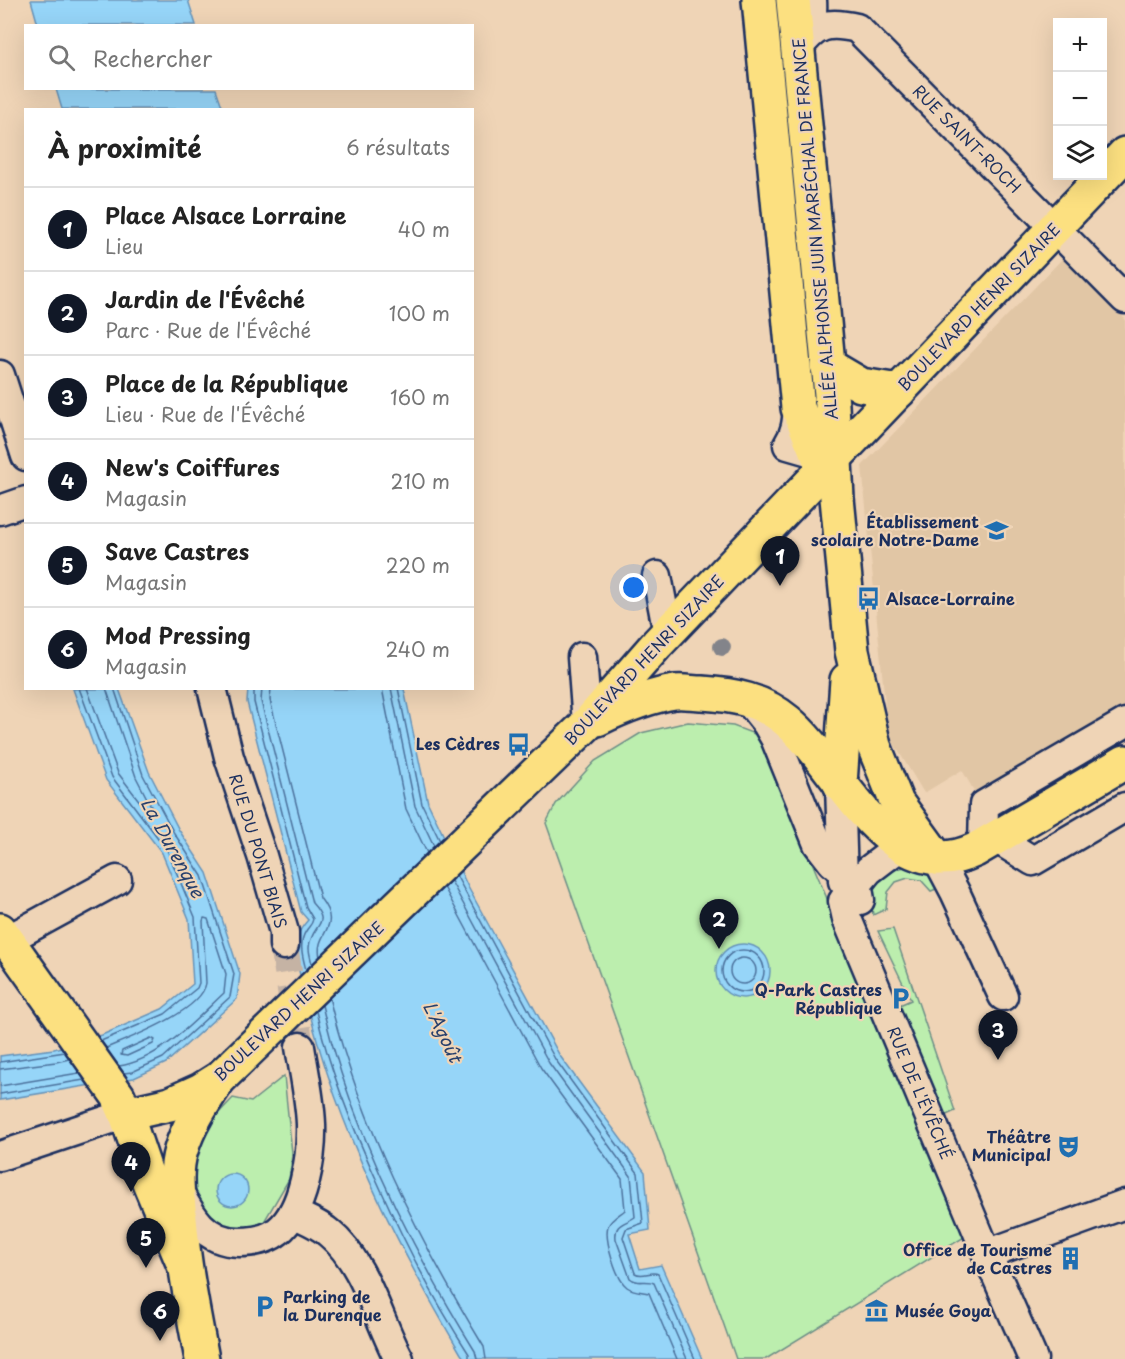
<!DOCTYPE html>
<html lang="fr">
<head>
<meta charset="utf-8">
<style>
  body { margin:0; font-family:"Playpen Sans",sans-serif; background:#f6f6f6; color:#222 }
  .controls { position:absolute; right:18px; top:18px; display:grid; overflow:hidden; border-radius:0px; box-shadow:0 6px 24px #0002 }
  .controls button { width:54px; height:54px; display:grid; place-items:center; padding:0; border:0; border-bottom:2px solid #e0e0e0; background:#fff; color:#222; font:30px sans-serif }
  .you { position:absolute; left:634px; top:588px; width:21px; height:21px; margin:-15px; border:4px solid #fff; border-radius:50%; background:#1a73e8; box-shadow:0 0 0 9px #1a73e833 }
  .badge { display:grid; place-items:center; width:39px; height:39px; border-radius:50%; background:#111827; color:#fff; font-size:20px; font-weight:700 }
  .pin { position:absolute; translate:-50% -50px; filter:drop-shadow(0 2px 3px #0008) }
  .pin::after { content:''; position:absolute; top:32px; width:21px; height:18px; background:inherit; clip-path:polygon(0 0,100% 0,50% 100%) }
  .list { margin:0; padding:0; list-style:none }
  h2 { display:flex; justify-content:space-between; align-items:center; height:78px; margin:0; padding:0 24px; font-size:26px }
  h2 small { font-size:20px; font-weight:400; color:#767676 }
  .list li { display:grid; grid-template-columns:39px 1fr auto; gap:18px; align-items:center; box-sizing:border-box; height:84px; padding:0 24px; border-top:2px solid #e0e0e0 }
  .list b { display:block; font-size:22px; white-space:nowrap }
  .list p { margin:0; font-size:20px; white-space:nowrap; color:#767676 }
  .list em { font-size:20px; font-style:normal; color:#767676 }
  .icon { flex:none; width:33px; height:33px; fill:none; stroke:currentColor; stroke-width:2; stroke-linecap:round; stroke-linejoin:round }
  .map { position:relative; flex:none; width:1125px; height:1359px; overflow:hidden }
  .search { position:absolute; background:#fff; box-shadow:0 6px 24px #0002; left:24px; top:24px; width:450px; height:66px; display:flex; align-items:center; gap:15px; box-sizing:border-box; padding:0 21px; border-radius:0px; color:#767676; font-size:22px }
  .panel { position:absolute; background:#fff; box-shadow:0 6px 24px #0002; left:24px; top:108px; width:450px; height:582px; border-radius:0px }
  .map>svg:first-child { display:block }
</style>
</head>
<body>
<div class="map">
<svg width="1125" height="1359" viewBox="0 0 1125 1359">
  <rect width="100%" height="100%" fill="#efd4b6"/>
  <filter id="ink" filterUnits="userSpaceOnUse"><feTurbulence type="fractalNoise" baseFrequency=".0167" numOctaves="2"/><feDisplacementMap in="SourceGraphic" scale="12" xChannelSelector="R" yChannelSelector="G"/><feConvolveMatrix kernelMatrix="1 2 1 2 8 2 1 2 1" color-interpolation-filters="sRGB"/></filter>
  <g filter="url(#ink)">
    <!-- built -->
    <path fill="#e1c6a5" d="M1063,258L1125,319V709L977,796L962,770L924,793L888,734L862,466Z"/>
    <!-- green -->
    <g fill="#bceeae" stroke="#6c8e86" stroke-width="1.5">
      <path d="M688,722L733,726L760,736L966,1236L766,1359H736L546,823L556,804L595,761L641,733Z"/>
      <path d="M904,867C922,867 931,874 944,886L931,891L921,880L908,878L896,882L888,892L886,909L873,915C868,888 878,874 904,867Z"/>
      <path d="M893,929L955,1111L938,1119L895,1007L911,1000L878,931Z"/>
      <path d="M284,1076L292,1153L291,1166L289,1179L258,1232L217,1230L195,1203L191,1171L199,1145L215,1117L233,1098L251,1102Z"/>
    </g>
    <!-- water -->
    <g fill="#96d5f8" stroke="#6593ba" stroke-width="1.5">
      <path d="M31,0H188L196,25H38Z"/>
      <path d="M56,89H216L223,109H62Z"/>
      <path d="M73,689H119L149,772L179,830L207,873L240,974L237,999L166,1063L134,1078L0,1100V1056L54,1049L102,1035L162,1009L193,984L189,919L162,853L106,780Z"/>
      <path d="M248,689H404L428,803L468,887L560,1056L645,1172L650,1230L629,1234L640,1269L661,1265L702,1359H465L461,1354C397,1245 338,1130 308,1006C305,991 295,962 295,948C296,936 300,929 308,920L301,912L247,702Z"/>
      <circle cx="743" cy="971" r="27"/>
      <circle cx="232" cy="1190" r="16"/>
    </g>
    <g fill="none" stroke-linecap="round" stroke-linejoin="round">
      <!-- shore -->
      <g stroke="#4c719c" stroke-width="1.5">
        <path d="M79,688L112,777L167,850L195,917L199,983L197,988L165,1014L101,1041"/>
        <path d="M87,688L118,773L147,811L151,812L152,808L136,777L106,688"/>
        <path d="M114,688L143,775L174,833L202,876L234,974L230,997L163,1058L132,1072L124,1073"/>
        <path d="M254,688V702L306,907L313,919C312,925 309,926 306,931C298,943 303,958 306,970"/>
        <path d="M262,688L261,701L312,903C330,923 317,922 311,939C307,947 310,955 312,964"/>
        <path d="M271,688L270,700L320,898C344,929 314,931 320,957"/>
        <path d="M382,688L406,809L427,853"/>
        <path d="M391,688L415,806L434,846"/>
        <path d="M398,688L422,804L440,841"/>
        <path d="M456,875L555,1059L638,1173L643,1223L626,1229L623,1237L635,1273C643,1278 651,1270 658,1274L695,1359"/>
        <path d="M451,881L549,1063L631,1176L635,1217C625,1224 614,1223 616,1239L630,1278C638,1285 646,1279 654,1283L687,1359"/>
        <path d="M444,887L541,1068L622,1179L625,1210C619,1215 612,1218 608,1226C604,1238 616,1279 627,1287C634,1292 642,1291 649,1293L677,1359"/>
        <circle cx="743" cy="971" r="21"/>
        <circle cx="743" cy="971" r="13"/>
        <path d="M329,997C359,1122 418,1238 484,1347L486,1359"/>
        <path d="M322,1005C350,1125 410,1246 475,1351L477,1359"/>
        <path d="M316,1011C330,1073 355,1134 382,1192C407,1248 436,1303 469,1354V1359"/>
        <path d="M151,1038L155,1040L153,1044L127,1056L121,1055L122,1051Z"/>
        <path d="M106,1048C130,1038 202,1011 206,983L203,921L204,918L208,919L226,974L224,993C195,1020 160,1060 119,1066"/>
        <path d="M0,1062L65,1052"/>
        <path d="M0,1069L56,1062L69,1059"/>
        <path d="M0,1086L79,1073"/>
        <path d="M0,1094L84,1080"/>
      </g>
      <!-- minor-tunnel -->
      <path stroke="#c5b3a4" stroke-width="28" stroke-dasharray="28 14" stroke-linecap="butt" d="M284,945L300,1047"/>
      <defs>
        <g id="minor">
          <path d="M805,39C811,25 813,15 812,0"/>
          <path d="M798,48C816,24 828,21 857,28L1125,299"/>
          <path d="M0,375L26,456"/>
          <path d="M798,408C797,422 796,433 788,445L833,458"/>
          <path d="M0,510L26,501"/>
          <path d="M657,576L668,634"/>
          <path d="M582,657L587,724"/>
          <path d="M212,688L229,757L262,856L284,932V945"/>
          <path d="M747,699L767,724L775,738L818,844L832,862L857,883L860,900"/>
          <path d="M840,784L843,881"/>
          <path d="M996,838L1033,861L1125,807"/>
          <path d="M902,845L869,870L843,901L847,919L987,1254L1033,1359"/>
          <path d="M983,845L984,805L1125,723"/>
          <path d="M937,858L955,892L1003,996"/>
          <path d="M7,940L117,880"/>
          <path d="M0,1156L126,1114"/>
          <path d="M177,1189C191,1216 205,1242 239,1242C253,1242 267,1240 278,1231C304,1211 312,1155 311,1124C310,1099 304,1072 300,1047"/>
          <path d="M293,1213C305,1219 319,1224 329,1233C365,1262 378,1320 399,1359"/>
          <path d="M987,1254L1125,1204"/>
        </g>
        <g id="major">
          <path d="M759,0L798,408L828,479"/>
          <path d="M793,0L832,405L837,498L852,651L874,746L897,803L937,858"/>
          <path d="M827,365L861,385L899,391"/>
          <path d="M597,719C622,707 648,696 675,692C684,691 693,693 702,693C734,695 762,700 787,721C840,764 888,891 975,850L1125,762"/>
          <path d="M840,784L847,680"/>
          <path d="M0,930L118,1096L126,1114L149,1182L184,1265"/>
          <path d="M126,1114L170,1104L201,1090L220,1078L587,724L657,644L1125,154"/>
          <path d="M202,1359C193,1312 184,1266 180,1219C178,1196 174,1173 181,1150C188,1126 203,1103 217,1082"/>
        </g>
      </defs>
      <!-- minor casing -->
      <use href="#minor" stroke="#1b2f5e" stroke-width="33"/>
      <!-- major casing -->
      <use href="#major" stroke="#1b2f5e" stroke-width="38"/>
      <!-- minor -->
      <use href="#minor" stroke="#efd4b6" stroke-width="28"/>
      <!-- major -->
      <use href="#major" stroke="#fce080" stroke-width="33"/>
    </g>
    <!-- trees -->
    <circle fill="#83848a" cx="722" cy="647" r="9"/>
  </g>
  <!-- icons -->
  <defs>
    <symbol id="school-bare" viewBox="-9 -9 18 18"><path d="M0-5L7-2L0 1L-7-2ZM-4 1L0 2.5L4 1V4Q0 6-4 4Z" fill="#1f6fb2" stroke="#efd4b6" stroke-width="2.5" paint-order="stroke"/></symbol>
    <symbol id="bus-bare" viewBox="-9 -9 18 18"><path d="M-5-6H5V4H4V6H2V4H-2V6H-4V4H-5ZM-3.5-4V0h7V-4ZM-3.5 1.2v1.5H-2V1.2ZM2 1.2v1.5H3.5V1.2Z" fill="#1f6fb2" stroke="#efd4b6" stroke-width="2.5" paint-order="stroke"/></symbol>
    <symbol id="parking-bare" viewBox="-9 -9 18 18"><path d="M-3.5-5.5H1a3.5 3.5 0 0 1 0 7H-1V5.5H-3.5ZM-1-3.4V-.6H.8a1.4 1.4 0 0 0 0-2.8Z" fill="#1f6fb2" stroke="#efd4b6" stroke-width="2.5" paint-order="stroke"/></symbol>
    <symbol id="theatre-bare" viewBox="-9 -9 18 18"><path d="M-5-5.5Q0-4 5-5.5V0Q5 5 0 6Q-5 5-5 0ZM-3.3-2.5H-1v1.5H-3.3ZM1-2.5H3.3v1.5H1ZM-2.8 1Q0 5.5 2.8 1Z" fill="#1f6fb2" stroke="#efd4b6" stroke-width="2.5" paint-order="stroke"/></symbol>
    <symbol id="building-bare" viewBox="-9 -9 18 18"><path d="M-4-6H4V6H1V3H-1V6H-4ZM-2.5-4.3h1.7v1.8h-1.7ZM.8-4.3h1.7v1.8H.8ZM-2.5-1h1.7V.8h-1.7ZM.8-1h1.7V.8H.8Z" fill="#1f6fb2" stroke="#efd4b6" stroke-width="2.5" paint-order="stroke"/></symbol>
    <symbol id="museum-bare" viewBox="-9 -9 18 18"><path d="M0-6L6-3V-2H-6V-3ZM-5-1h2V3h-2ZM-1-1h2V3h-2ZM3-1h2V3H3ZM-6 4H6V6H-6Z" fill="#1f6fb2" stroke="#efd4b6" stroke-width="2.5" paint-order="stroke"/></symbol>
  </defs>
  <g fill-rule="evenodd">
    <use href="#school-bare" x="980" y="514" width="33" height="33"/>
    <use href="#bus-bare" x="852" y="582" width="33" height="33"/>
    <use href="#bus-bare" x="502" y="728" width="33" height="33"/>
    <use href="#parking-bare" x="884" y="982" width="33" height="33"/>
    <use href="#theatre-bare" x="1052" y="1130" width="33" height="33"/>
    <use href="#building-bare" x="1054" y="1242" width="33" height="33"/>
    <use href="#parking-bare" x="248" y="1290" width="33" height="33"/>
    <use href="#museum-bare" x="860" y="1294" width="33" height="33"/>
  </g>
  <g text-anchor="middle" stroke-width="4.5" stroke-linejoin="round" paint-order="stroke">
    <!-- street labels -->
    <g font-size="16" fill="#1b2f5e" stroke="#efd4b6">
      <text transform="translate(967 139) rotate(45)" y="6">RUE SAINT-ROCH</text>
      <text transform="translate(815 229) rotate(-95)" y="6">ALLÉE ALPHONSE JUIN MARÉCHAL DE FRANCE</text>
      <text transform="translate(979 307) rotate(-46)" y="6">BOULEVARD HENRI SIZAIRE</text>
      <text transform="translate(644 660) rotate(-47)" y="6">BOULEVARD HENRI SIZAIRE</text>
      <text transform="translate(258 851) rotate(73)" y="6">RUE DU PONT BIAIS</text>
      <text transform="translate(299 1001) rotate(-43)" y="6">BOULEVARD HENRI SIZAIRE</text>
      <text transform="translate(920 1093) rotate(67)" y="6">RUE DE L'ÉVÊCHÉ</text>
    </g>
    <!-- poi labels -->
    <g font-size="16" font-weight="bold" fill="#1b2f5e" stroke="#efd4b6" text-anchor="end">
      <text x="979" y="528">Établissement<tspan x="979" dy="18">scolaire Notre-Dame</tspan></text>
      <text x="886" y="605" text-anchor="start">Alsace-Lorraine</text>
      <text x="500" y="750">Les Cèdres</text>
      <text x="882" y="996">Q-Park Castres<tspan x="882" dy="18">République</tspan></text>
      <text x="1051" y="1143">Théâtre<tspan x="1051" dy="18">Municipal</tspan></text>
      <text x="1052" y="1256">Office de Tourisme<tspan x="1052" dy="18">de Castres</tspan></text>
      <text x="283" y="1303" text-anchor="start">Parking de<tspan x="283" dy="18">la Durenque</tspan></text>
      <text x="895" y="1317" text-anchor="start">Musée Goya</text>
    </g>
    <!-- water labels -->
    <g font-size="18" font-style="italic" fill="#27406d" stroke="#efd4b6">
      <text transform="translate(172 848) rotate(61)" y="6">La Durenque</text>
      <text transform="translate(442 1032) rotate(64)" y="6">L'Agoût</text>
    </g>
  </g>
</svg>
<div class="controls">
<button>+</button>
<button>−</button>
<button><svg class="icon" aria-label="layers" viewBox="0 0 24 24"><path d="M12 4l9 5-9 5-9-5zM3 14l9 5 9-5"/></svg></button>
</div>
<div class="you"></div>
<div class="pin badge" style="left:780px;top:586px">1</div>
<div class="pin badge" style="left:719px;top:949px">2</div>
<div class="pin badge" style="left:998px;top:1060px">3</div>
<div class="pin badge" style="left:131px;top:1192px">4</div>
<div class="pin badge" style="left:146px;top:1268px">5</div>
<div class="pin badge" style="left:160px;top:1341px">6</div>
<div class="search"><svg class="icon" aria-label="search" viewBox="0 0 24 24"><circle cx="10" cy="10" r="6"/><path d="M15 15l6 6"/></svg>Rechercher</div>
<section class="panel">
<h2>À proximité<small>6 résultats</small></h2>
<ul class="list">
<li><span class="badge">1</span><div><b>Place Alsace Lorraine</b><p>Lieu</p></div><em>40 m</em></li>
<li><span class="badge">2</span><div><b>Jardin de l'Évêché</b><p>Parc · Rue de l'Évêché</p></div><em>100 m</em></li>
<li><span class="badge">3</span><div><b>Place de la République</b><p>Lieu · Rue de l'Évêché</p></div><em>160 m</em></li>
<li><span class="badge">4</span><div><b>New's Coiffures</b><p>Magasin</p></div><em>210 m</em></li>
<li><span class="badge">5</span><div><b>Save Castres</b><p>Magasin</p></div><em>220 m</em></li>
<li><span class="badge">6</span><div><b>Mod Pressing</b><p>Magasin</p></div><em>240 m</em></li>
</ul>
</section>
</div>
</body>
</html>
